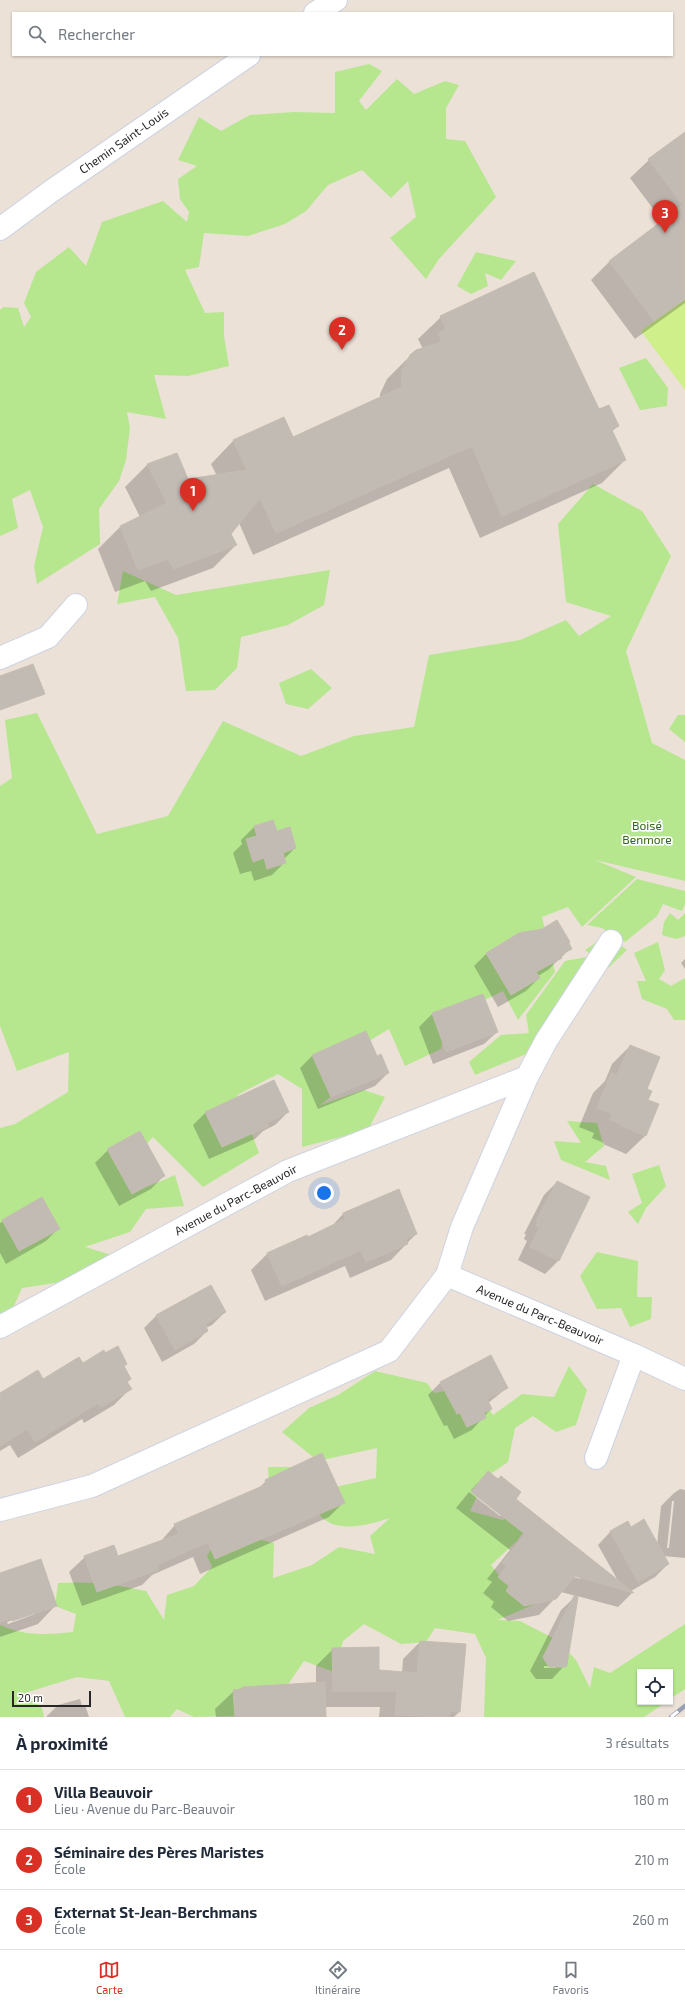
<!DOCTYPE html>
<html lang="fr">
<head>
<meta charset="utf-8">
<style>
  body { margin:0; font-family:"Exo 2",sans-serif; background:#f2f2f3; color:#1f2937 }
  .controls { position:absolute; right:12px; bottom:12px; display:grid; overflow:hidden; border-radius:0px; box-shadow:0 1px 3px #0004 }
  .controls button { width:36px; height:36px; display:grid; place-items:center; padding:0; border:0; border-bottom:1px solid #e0e1e3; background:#fff; color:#1f2937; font:20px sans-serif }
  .scale { position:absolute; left:12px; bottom:10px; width:79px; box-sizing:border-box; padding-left:4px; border:2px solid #272727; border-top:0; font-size:11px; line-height:14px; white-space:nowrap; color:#272727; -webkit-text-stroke:3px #fff; paint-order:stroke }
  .you { position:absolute; left:324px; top:1193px; width:14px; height:14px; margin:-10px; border:3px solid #fff; border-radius:50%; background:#1a73e8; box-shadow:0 0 0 6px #1a73e833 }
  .badge { display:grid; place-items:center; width:26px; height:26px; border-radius:50%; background:#d93025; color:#fff; font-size:13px; font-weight:700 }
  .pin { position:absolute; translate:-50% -33px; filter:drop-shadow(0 1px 2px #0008) }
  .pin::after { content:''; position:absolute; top:21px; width:14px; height:12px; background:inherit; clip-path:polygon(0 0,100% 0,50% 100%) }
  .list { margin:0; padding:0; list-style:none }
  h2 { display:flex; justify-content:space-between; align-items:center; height:52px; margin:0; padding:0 16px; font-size:17px }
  h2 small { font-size:13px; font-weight:400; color:#747a83 }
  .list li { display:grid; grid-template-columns:26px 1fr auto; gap:12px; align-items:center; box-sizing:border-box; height:60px; padding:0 16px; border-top:1px solid #e0e1e3 }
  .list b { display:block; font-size:15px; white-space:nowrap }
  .list p { margin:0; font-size:13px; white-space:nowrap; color:#747a83 }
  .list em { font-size:13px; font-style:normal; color:#747a83 }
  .icon { flex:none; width:22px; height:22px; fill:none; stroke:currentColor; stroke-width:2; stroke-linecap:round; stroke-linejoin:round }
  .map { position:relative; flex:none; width:685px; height:1717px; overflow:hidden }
  .search { position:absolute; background:#fff; box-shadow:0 1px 3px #0004; left:12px; right:12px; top:12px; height:44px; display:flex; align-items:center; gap:10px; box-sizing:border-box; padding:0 14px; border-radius:0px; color:#747a83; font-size:15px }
  .sheet { height:232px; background:#fff }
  nav { display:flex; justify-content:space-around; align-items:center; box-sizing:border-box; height:56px; border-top:1px solid #e0e1e3; background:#fff; font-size:11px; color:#747a83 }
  nav a { display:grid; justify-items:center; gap:2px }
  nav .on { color:#d93025 }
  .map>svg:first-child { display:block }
</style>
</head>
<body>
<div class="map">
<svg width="685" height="1717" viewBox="0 0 685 1717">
  <rect width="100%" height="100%" fill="#ebe1d7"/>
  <!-- green -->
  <g fill="#b6e78f">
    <path d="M369,64L382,71L359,101L366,110L397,79L414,94L445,81L459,85L446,108V139L465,141L496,197L439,259L426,279L390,238L416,217L408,181L391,198L362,170L328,185L306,211L285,224L248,236L204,233L199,267L185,270L205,313L224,312V336L229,366L188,376L154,375L166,419L127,412L130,428L126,460L119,481L99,509L100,544L37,584L34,566L43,527L30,490L12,499L18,528L0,536V310L3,307L18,308L24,327L31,317L24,303L36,272L69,247L86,266L102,222L163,201L187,222L189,212L180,199L178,179L197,166L178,160L199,117L221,131L250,115L294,112L335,113V72Z"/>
    <path d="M476,252L516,261L501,280L485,273L488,286L471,294L457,286Z"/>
    <path d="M646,358L668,388L667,406L640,410L619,368Z"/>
    <path d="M593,484L642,511L671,556L626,651L652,743L685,760V881L595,860L636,877L582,927L568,907L542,917L555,972L518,1020L503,991L446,1019L441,1049L405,1066L389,1029L349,1053L364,1072L320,1105L364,1090L385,1097L368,1130L302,1147V1089L278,1074L237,1095L259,1153L203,1187L153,1137L132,1159L147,1187L175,1175L184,1206L146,1209L130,1232L85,1247L118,1257L55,1283L22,1288L12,1310L0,1317V1128L15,1124L68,1092L69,1052L17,1071L0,1026V786L12,778L5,720L37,713L97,834L168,816L223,721L301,756L354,736L414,727L429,655L520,640L566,620L579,636L611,616L566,602L558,524Z"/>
    <path d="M330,570L324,605L288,625L241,637L237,668L215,690L186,691L178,638L155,597L117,604L123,571L176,595Z"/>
    <path d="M311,669L332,688L308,709L286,704L279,683Z"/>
    <path d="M678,715H685V742L669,729Z"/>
    <path d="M637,879L685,891V904L682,911L663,904L657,916L625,942L602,928L587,925Z"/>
    <path d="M670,913L678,920L685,913V936L676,939L662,935L664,922Z"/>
    <path d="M607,935L627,950L608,968L585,950Z"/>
    <path d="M658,942L665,970L659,979L671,986L685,978V1020H674L667,1009L642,999L637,981H646L634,953Z"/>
    <path d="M587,957L576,980L543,1033L526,1054L475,1075L469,1062L501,1035L529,1033L526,1015L565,961Z"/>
    <path d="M567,1121L597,1123L604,1146L585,1162L606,1166L610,1180L561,1160L554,1141L581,1143Z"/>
    <path d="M659,1165L666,1186L646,1208L638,1224L628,1212L642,1203L632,1174Z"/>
    <path d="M597,1252L638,1261L637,1297H652L651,1319L630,1327L621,1308L597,1309L580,1276Z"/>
    <path d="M569,1366L587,1390L576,1425L556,1432L533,1416L515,1428L508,1462L486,1477L470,1511L503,1520L515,1510L534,1517L517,1541L491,1565L503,1580L531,1577L535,1604L498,1620L520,1621L557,1640L576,1660L590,1688L594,1667L610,1673L685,1624V1689L670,1699V1672H640V1702H666L644,1717H484L486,1658L475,1634L435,1628L426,1642L401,1644L364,1624L343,1641L334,1672L304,1661L267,1715L194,1717L177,1709L170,1717H125L109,1681L77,1677L25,1693L42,1708L44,1717H0V1625C24,1636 47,1635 73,1632L76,1614L55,1606L58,1583C88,1581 116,1584 146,1591L164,1620L167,1595L194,1586L212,1567L207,1556L219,1536L257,1539L274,1543L273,1578L312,1565L339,1547L375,1554L370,1536L390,1518C369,1525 329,1536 317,1510L269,1489L268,1467H292L335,1487L376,1478L377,1448L318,1461L282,1432L309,1408L338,1395L375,1371L427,1383L434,1393L460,1388L485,1403L493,1415L522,1394L554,1397Z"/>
  </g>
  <!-- pitch -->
  <path fill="#ceef89" d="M685,299V390L641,331Z"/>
  <!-- shadow -->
  <g fill="#0003" fill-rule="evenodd">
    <path d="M685,133V303L635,339L591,280L610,261L663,222L630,178L649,160Z"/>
    <path d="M441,317L599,410L617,426L612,432L625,460L602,483L480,538L449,468L253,555L239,523L230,534L236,545L213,568L151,591L145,581L115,592L98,549L120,527L140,517L125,487L147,465L176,454L187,480L217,476L211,464L233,441L283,418L293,438L380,398V394L387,379L410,356L423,349L418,339Z"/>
    <path d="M273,821L276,832L295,848L284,859L285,862L272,875L254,881L251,871L240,874L233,853L242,844L241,840L254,827Z"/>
    <path d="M568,943L571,948L548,970L538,976L539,978L526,991L498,1007L474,966L487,953Z"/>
    <path d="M685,959V969L681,963Z"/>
    <path d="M482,995L497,1032L484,1044L433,1064L419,1027L432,1014Z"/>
    <path d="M630,1046L647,1100L645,1136L626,1154L603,1144L604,1143L592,1138L594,1133L579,1127L593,1093L605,1081L612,1064Z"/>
    <path d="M313,1055L377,1057L388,1073L375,1086L318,1109L300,1068Z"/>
    <path d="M206,1112H288L275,1125L263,1131L255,1139L209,1159L193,1125Z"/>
    <path d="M108,1150L164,1176L151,1189L119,1206L95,1163Z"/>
    <path d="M557,1182L589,1197L558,1261L545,1274L518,1260L527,1241L524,1239L526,1234H524L544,1195Z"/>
    <path d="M399,1190L416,1234L391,1260L350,1278L345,1266L265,1301L251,1270L267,1254L330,1228L343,1214Z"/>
    <path d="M42,1198L59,1228L46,1241L6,1264L0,1253V1223Z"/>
    <path d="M225,1312L212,1325L206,1328L207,1331L194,1344L162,1362L144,1328L157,1315Z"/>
    <path d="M105,1354L126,1364L123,1367L130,1379L127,1382L130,1389L114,1405L84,1423L82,1419L18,1458L10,1445L0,1451V1394L43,1380Z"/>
    <path d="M441,1382L507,1388L488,1403L491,1409L472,1430L454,1439L447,1425L444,1426L428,1395Z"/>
    <path d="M488,1472L514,1499L617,1579L598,1545L610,1532L627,1523L630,1528L657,1545L661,1506L674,1493L680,1489L685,1490V1558L663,1556L668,1564L655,1577L631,1591L633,1592L618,1607L577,1596L566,1664L552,1679H536L530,1671L561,1610L576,1596L561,1592L539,1615L508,1621L491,1607L494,1602L483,1593L492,1582L487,1579L510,1550L456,1508L469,1492L500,1516L501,1515L471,1490ZM672,1501H674L669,1548H667ZM570,1576H578L581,1579ZM544,1666H556V1668H544Z"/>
    <path d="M266,1481L344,1502L329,1517L200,1574L193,1557L152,1575L142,1585L82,1606L69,1572L85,1557H117L160,1542L175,1525L257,1490Z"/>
    <path d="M0,1575L56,1605L38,1624L0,1637ZM35,1612V1614L8,1624L7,1622Z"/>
    <path d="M420,1642L459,1712L454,1717H379L380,1707H325V1717H216L215,1709L234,1691L242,1688L316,1684V1666L333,1649L378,1671L402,1673L403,1659Z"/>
    <path d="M80,1699L82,1706L85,1705L89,1717H46L58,1705Z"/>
  </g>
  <!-- building -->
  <g fill="#c2bbb4" stroke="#c6bdb1">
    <path d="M685,132V299L654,321L609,261L683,205L648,159Z"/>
    <path d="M534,272L599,409L609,405L619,426L612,430L626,460L502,516L472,446L276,533L260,498L231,534L237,545L174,569L168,559L138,570L120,526L167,503L147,464L177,453L188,479L247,470L233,440L284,417L293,437L402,387V370L410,355L416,350L442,342L438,333L446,329L440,316Z"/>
    <path d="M33,664L45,694L0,710V676Z"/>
    <path d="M273,820L277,831L290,827L296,848L283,853L286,863L267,869L264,858L253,862L246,839L257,836L254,826Z"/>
    <path d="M557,920L570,942L569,943L572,949L560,955L562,958L536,972L540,978L511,995L486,953L519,933L542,929Z"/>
    <path d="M483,994L498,1032L446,1052L432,1013Z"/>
    <path d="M366,1031L377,1056L381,1054L389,1073L331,1097L312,1055Z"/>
    <path d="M630,1045L660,1057L647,1089L652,1091L648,1100L659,1104L646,1136L621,1126V1124L610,1120L612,1114L597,1108L611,1073L617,1075Z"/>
    <path d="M274,1080L289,1112L267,1123L269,1126L222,1147L205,1112Z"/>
    <path d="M140,1131L165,1176L132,1194L107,1149Z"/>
    <path d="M557,1181L590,1197L559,1261L530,1247L539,1228L536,1226L538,1221H536Z"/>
    <path d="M399,1189L417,1234L406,1239L408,1244L366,1262L361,1250L282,1286L267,1253L307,1235L308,1237L345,1219L343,1213Z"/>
    <path d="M42,1197L60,1229L19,1251L2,1220Z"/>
    <path d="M211,1285L226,1312L205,1324L208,1331L175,1350L156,1315Z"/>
    <path d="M118,1346L127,1364L124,1366L131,1379L127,1382L132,1389L101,1407L98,1403L35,1442L27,1429L0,1446V1393L38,1370L43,1379L79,1357L83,1363L104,1350L105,1353Z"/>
    <path d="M491,1355L508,1388L487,1399L492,1409L484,1413L486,1418L467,1427L460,1413L457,1414L440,1382Z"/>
    <path d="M322,1453L345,1503L215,1559L208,1542L157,1565L158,1570L97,1592L84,1556L114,1545L118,1556L179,1534L174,1524L267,1484L265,1480Z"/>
    <path d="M488,1471L498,1479L501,1476L521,1492L516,1499L634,1593L575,1576L556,1599L524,1606L506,1591L509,1586L498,1577L507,1566L502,1563L525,1534L471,1492Z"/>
    <path d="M644,1519L669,1564L638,1582L610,1531L628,1521L631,1527Z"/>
    <path d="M41,1559L57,1606L12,1621V1618L0,1622V1573Z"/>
    <path d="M574,1596L578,1597L567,1665L566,1667H549L543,1657Z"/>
    <path d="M420,1641L466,1644L460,1712L450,1711L449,1717L395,1715L397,1691H333L332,1648L379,1647V1670L417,1673Z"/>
    <path d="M325,1682L326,1717H235L233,1690L242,1689V1687Z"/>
  </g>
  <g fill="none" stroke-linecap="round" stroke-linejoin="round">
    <defs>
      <g id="minor">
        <path d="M0,658L48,637L76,605"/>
        <path d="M447,1275L634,1355L685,1379"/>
        <path d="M0,1327L288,1171L527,1077"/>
        <path d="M596,1458L634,1355"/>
        <path d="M0,1510L92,1486L389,1351L447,1275L462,1227L527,1077L546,1041L611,941"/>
      </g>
      <g id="tertiary">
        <path d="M315,13L336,0"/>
        <path d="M0,229L50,192L249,55"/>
      </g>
    </defs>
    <!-- minor casing -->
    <use href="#minor" stroke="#cdd3e2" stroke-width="24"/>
    <!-- tertiary casing -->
    <use href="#tertiary" stroke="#cdd3e2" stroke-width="24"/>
    <!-- minor -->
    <use href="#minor" stroke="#fff" stroke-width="22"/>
    <!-- tertiary -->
    <use href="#tertiary" stroke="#fff" stroke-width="22"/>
    <defs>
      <path id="rail" d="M671,1717L685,1706"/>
    </defs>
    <!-- rail casing -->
    <use href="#rail" stroke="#9aa0b4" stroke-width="4.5"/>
    <!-- rail -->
    <use href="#rail" stroke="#fff" stroke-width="3" stroke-dasharray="9" stroke-linecap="butt"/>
  </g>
  <g text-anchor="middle" stroke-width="3.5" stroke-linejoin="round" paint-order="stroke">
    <!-- street labels -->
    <g font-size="12" fill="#272727" stroke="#fff">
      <text transform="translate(124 141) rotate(-35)" y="4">Chemin Saint-Louis</text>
      <text transform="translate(236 1200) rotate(-28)" y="4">Avenue du Parc-Beauvoir</text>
      <text transform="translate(540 1315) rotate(23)" y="4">Avenue du Parc-Beauvoir</text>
    </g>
    <!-- park labels -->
    <g font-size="12" fill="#2e6814" stroke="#fff">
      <text x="647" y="830">Boisé<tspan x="647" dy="14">Benmore</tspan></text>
    </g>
  </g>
</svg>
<div class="controls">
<button><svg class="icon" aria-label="locate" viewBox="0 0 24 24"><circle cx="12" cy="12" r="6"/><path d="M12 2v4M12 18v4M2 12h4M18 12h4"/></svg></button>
</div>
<div class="scale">20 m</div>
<div class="you"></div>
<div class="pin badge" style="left:193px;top:511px">1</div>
<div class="pin badge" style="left:342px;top:350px">2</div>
<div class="pin badge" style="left:665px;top:233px">3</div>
<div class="search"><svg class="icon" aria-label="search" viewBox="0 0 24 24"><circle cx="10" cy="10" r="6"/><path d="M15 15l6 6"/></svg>Rechercher</div>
</div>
<section class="sheet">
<h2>À proximité<small>3 résultats</small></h2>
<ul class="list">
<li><span class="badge">1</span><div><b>Villa Beauvoir</b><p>Lieu · Avenue du Parc-Beauvoir</p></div><em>180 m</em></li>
<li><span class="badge">2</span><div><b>Séminaire des Pères Maristes</b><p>École</p></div><em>210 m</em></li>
<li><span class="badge">3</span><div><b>Externat St-Jean-Berchmans</b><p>École</p></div><em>260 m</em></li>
</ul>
</section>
<nav>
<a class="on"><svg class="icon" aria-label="map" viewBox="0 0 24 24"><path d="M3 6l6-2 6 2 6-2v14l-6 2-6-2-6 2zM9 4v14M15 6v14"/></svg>Carte</a>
<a><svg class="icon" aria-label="directions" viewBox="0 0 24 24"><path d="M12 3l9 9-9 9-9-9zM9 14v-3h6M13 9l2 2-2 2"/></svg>Itinéraire</a>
<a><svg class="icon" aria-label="saved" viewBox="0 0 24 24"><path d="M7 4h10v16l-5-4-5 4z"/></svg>Favoris</a>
</nav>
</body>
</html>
